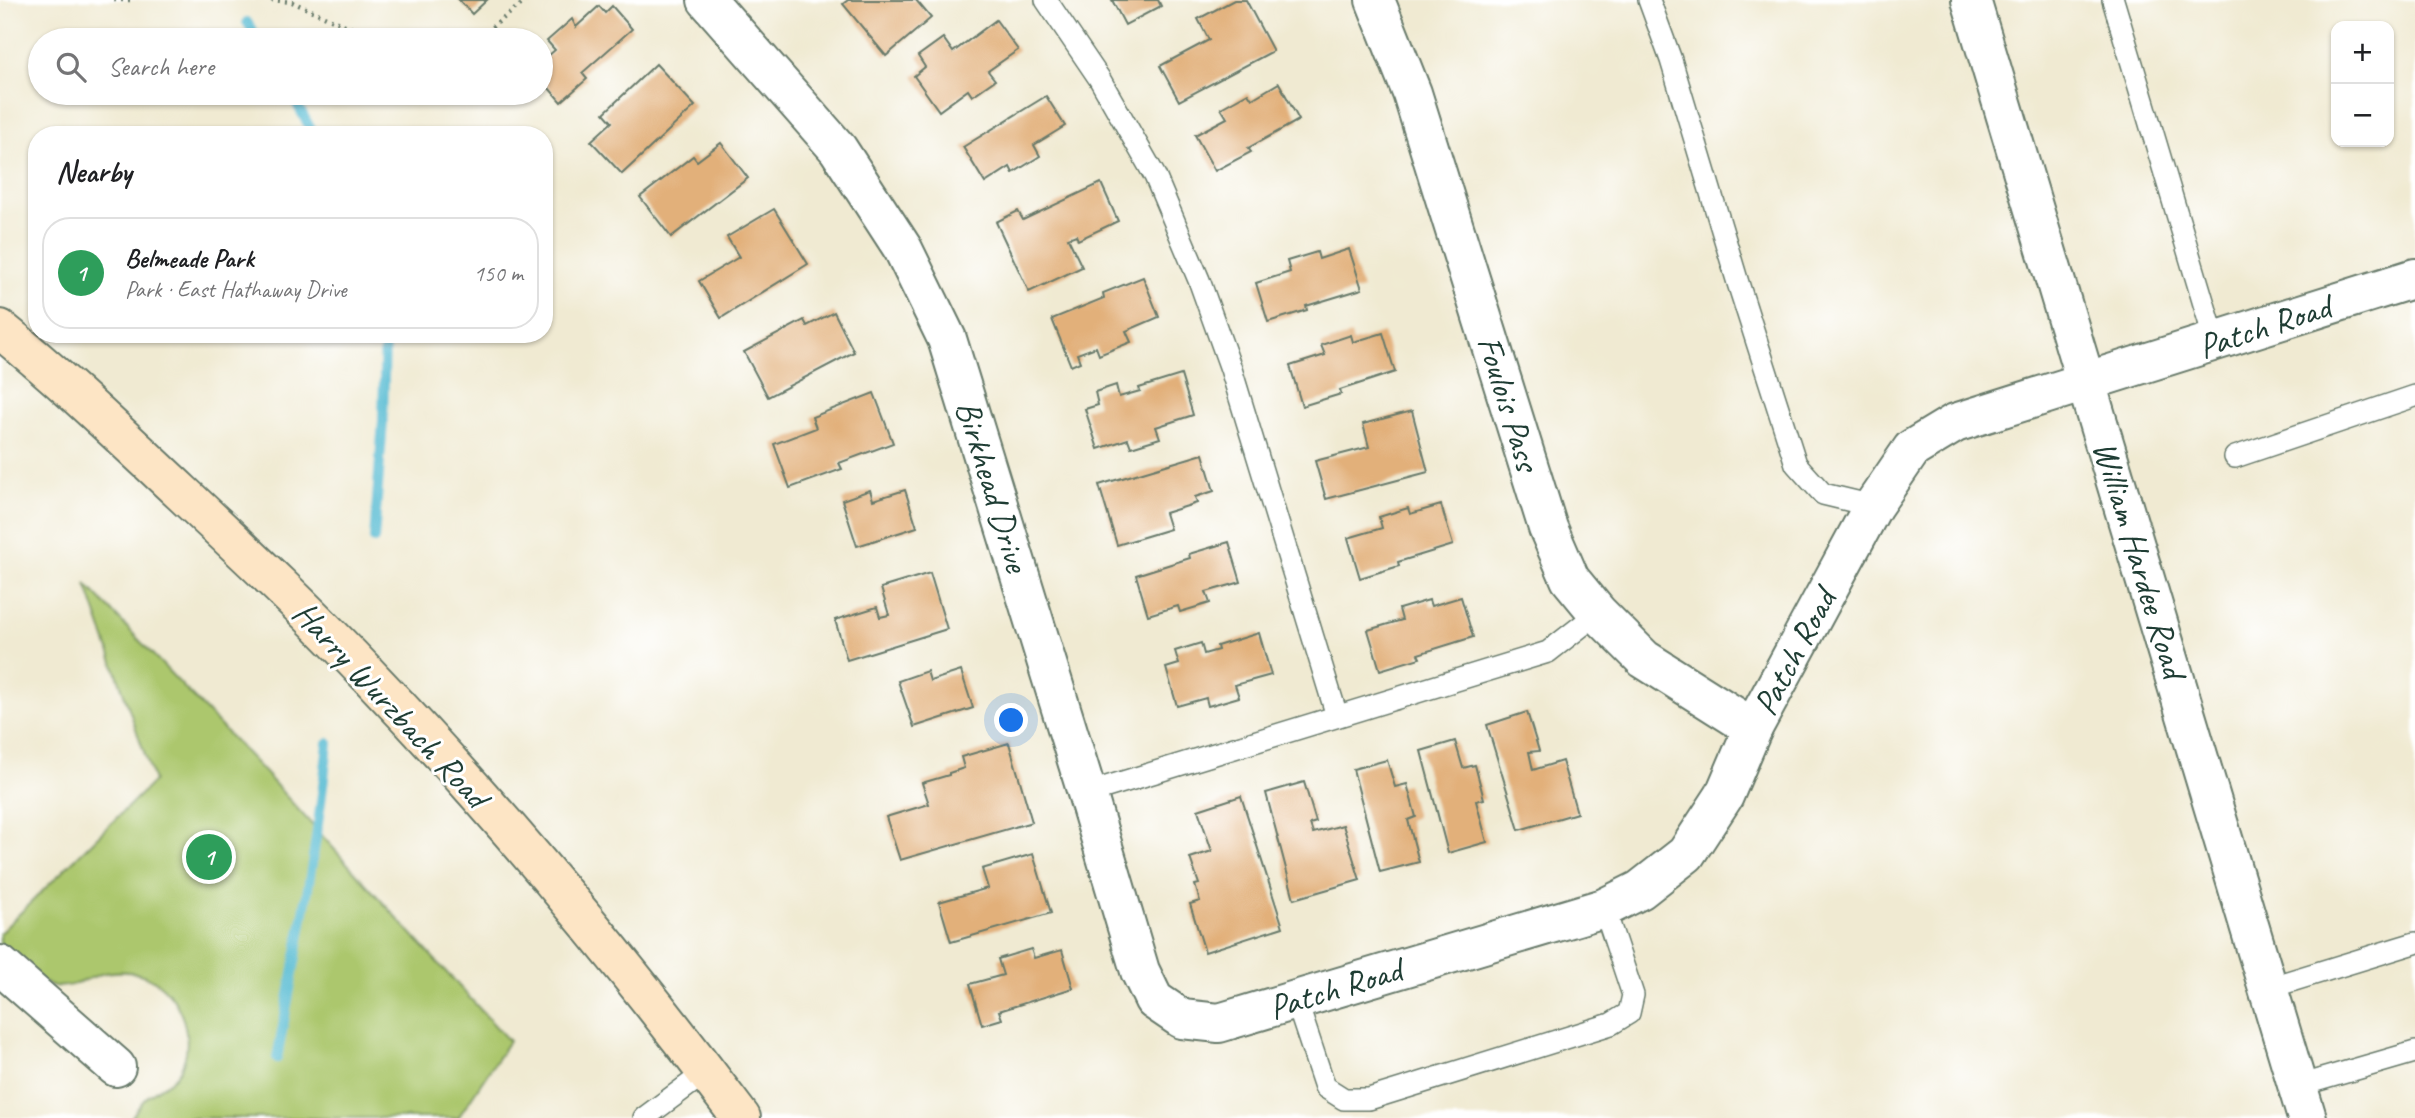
<!DOCTYPE html>
<html lang="en">
<head>
<meta charset="utf-8">
<style>
  body { margin:0; font-family:Caveat,sans-serif; background:#f6f6f6; color:#202124 }
  .controls { position:absolute; right:21px; top:21px; display:grid; overflow:hidden; border-radius:14px; box-shadow:0 2px 5px #0004 }
  .controls button { width:63px; height:63px; display:grid; place-items:center; padding:0; border:0; border-bottom:2px solid #e0e0e0; background:#fff; color:#202124; font:35px sans-serif }
  .you { position:absolute; left:1012px; top:721px; width:24px; height:24px; margin:-18px; border:5px solid #fff; border-radius:50%; background:#1a73e8; box-shadow:0 0 0 10px #1a73e833 }
  .badge { display:grid; place-items:center; width:46px; height:46px; border-radius:50%; background:#2563eb; color:#fff; font-size:23px; font-weight:700 }
  .pin { position:absolute; translate:-50% -50%; border:4px solid #fff; box-shadow:0 2px 7px #0006 }
  .list { margin:0; padding:0; list-style:none }
  h2 { display:flex; justify-content:space-between; align-items:center; height:91px; margin:0; padding:0 28px; font-size:30px }
  h2 small { font-size:23px; font-weight:400; color:#757577 }
  .list li { display:grid; grid-template-columns:46px 1fr auto; gap:21px; align-items:center; box-sizing:border-box; height:112px; margin:0 14px 14px; padding:0 14px; border:2px solid #e0e0e0; border-radius:28px }
  .list b { display:block; font-size:26px; white-space:nowrap }
  .list p { margin:0; font-size:23px; white-space:nowrap; color:#757577 }
  .list em { font-size:23px; font-style:normal; color:#757577 }
  .icon { flex:none; width:38px; height:38px; fill:none; stroke:currentColor; stroke-width:2; stroke-linecap:round; stroke-linejoin:round }
  .map { position:relative; flex:none; width:2415px; height:1118px; overflow:hidden }
  .search { position:absolute; background:#fff; box-shadow:0 2px 5px #0004; left:28px; top:28px; width:525px; height:77px; display:flex; align-items:center; gap:18px; box-sizing:border-box; padding:0 24px; border-radius:38px; color:#757577; font-size:26px }
  .panel { position:absolute; background:#fff; box-shadow:0 2px 5px #0004; left:28px; top:126px; width:525px; height:217px; border-radius:28px }
  .map>svg:first-child { display:block }
</style>
</head>
<body>
<div class="map">
<svg width="2415" height="1118" viewBox="0 0 2415 1118">
  <rect width="100%" height="100%" fill="#fff"/>
  <filter id="ink" filterUnits="userSpaceOnUse"><feTurbulence type="fractalNoise" baseFrequency=".0143" numOctaves="2"/><feDisplacementMap in="SourceGraphic" scale="14" xChannelSelector="R" yChannelSelector="G"/><feConvolveMatrix kernelMatrix="1 2 1 2 8 2 1 2 1" color-interpolation-filters="sRGB"/></filter>
  <filter id="wash" filterUnits="userSpaceOnUse"><feTurbulence type="fractalNoise" baseFrequency=".00686" numOctaves="4" result="noise"/><feDisplacementMap in="SourceGraphic" scale="28" xChannelSelector="R" yChannelSelector="G"/><feGaussianBlur stdDeviation="1.57" result="paint"/><feColorMatrix in="noise" values="0 0 0 0 0 0 0 0 0 0 0 0 0 0 0 0 0 1.4 0 .05"/><feComposite in="paint" operator="in"/></filter>
  <g filter="url(#wash)">
    <rect width="100%" height="100%" fill="#f0ead2"/>
    <!-- green -->
    <path fill="#acc76d" stroke="#668250" stroke-width="2" d="M86,584L264,772L509,1041L458,1118H131C136,1111 141,1102 147,1097C159,1086 170,1086 180,1070C199,1036 176,983 139,974C127,971 113,971 101,974C86,979 67,991 50,985C30,977 14,960 0,945V933L154,781Z"/>
    <g fill="none" stroke-linecap="round" stroke-linejoin="round">
      <!-- stream -->
      <g stroke="#53bad1" stroke-width="10">
        <path d="M247,22L259,40"/>
        <path d="M291,93L314,135"/>
        <path d="M374,539L383,421L385,334"/>
        <path d="M277,1058C297,953 317,849 328,743"/>
      </g>
    </g>
    <g id="blocks">
      <!-- building -->
      <g fill="#e2b07a">
        <path d="M459,0H487L472,14Z"/>
        <path d="M848,0H916L931,18L886,56L843,4Z"/>
        <path d="M1112,0H1158L1161,6L1125,25Z"/>
        <path d="M1234,0H1246L1273,51L1179,101L1160,66L1209,40L1198,19Z"/>
        <path d="M599,6L605,13L612,6L632,29L582,73L587,79L561,102L541,79V62L555,50L547,41L572,19L576,27Z"/>
        <path d="M996,20L1018,50L988,71L995,80L972,96L968,90L939,111L914,76L925,67L918,56L943,38L953,52Z"/>
        <path d="M656,64L695,106L622,174L591,141L612,122L604,113Z"/>
        <path d="M1279,83L1299,120L1248,148L1251,152L1215,171L1195,135L1227,118L1221,108L1248,93L1252,99Z"/>
        <path d="M1046,96L1065,126L1034,145L1040,156L1013,173L1010,167L985,183L963,147Z"/>
        <path d="M721,143L748,178L671,237L640,197L693,156L697,161Z"/>
        <path d="M1101,183L1118,221L1078,240L1076,235L1068,238L1082,267L1029,292L996,222L1018,211L1023,220Z"/>
        <path d="M774,209L808,264L721,318L699,281L739,257L727,237Z"/>
        <path d="M1349,249L1362,289L1306,306L1307,310L1268,322L1256,283L1290,272L1287,261L1317,252L1319,259Z"/>
        <path d="M1143,277L1159,317L1126,331L1131,342L1099,355L1096,347L1077,354L1080,362L1071,366L1052,319L1104,298L1103,293Z"/>
        <path d="M834,312L854,352L768,397L744,352L804,320L807,326Z"/>
        <path d="M1383,333L1395,372L1340,390L1341,394L1302,406L1290,366L1325,355L1321,345L1351,335L1353,342Z"/>
        <path d="M1181,375L1193,415L1156,427L1160,438L1131,447L1128,439L1098,449L1085,409L1098,405L1095,392L1116,385L1119,397L1140,391L1139,388Z"/>
        <path d="M874,393L893,443L839,463L842,469L790,488L774,444L816,428L812,417Z"/>
        <path d="M1412,411L1428,472L1326,499L1315,461L1369,447L1363,424Z"/>
        <path d="M1203,454L1214,491L1195,497L1197,503L1165,513L1170,529L1117,545L1099,485Z"/>
        <path d="M870,490L873,500L905,490L917,527L857,546L842,500Z"/>
        <path d="M1441,505L1453,545L1398,562L1399,566L1360,578L1348,538L1382,528L1379,517L1408,508L1410,514Z"/>
        <path d="M1229,542L1241,582L1206,592L1210,603L1180,612L1178,606L1148,615L1136,575L1190,558L1189,554Z"/>
        <path d="M930,573L947,629L847,660L835,620L877,607L880,617L889,615L881,588Z"/>
        <path d="M1461,597L1473,637L1418,654L1420,658L1380,670L1368,630L1402,620L1399,609L1429,600L1431,606Z"/>
        <path d="M1259,633L1271,675L1235,685L1239,697L1208,706L1206,698L1177,706L1166,668L1179,664L1175,651L1201,643L1204,654L1218,650L1217,646Z"/>
        <path d="M927,671L930,681L961,671L973,708L914,727L898,681Z"/>
        <path d="M1527,712L1539,751L1529,752L1533,770L1562,761L1577,813L1519,830L1487,725Z"/>
        <path d="M1455,741L1463,768L1475,765L1484,799L1476,801L1487,842L1448,853L1421,751Z"/>
        <path d="M1009,743L1032,822L900,860L886,817L929,804L922,783L949,775V773L964,768L961,757Z"/>
        <path d="M1387,760L1395,787L1407,784L1416,817L1408,820L1419,862L1380,872L1353,769Z"/>
        <path d="M1304,782L1316,822L1310,824L1313,833L1343,825L1360,880L1294,899L1266,793Z"/>
        <path d="M1241,796L1283,927L1205,952L1190,904L1200,901L1195,885L1199,884L1190,858L1212,851L1198,810Z"/>
        <path d="M1033,854L1051,913L951,942L939,902L988,888L982,869Z"/>
        <path d="M1031,949L1034,958L1062,950L1073,988L999,1011L1002,1019L982,1025L970,984L1003,975L998,959Z"/>
      </g>
    </g>
  </g>
  <g filter="url(#ink)">
    <use href="#blocks" fill-opacity="0" stroke="#687a6b" stroke-width="2"/>
    <g fill="none" stroke-linecap="round" stroke-linejoin="round">
      <defs>
        <g id="service">
          <path d="M1046,0L1099,78L1155,176L1199,280L1231,369L1337,716"/>
          <path d="M1649,0L1671,60L1738,283L1796,464L1823,494L1873,506"/>
          <path d="M2113,0L2215,341"/>
          <path d="M2235,457L2415,396"/>
          <path d="M1087,793L1548,652L1598,613"/>
          <path d="M2268,988L2415,943"/>
          <path d="M1296,1000L1325,1087L1344,1099H1369L1611,1024L1629,1013L1633,995L1604,908"/>
          <path d="M2298,1086L2415,1052"/>
          <path d="M644,1118L706,1072"/>
        </g>
        <g id="minor">
          <path d="M707,0L838,149L903,249L947,339L1087,793L1140,971L1154,1000L1182,1019L1219,1023L1604,908L1640,890L1686,854L1724,796L1753,728L1873,506L1912,449L1955,423L2415,278"/>
          <path d="M1375,0L1412,93L1548,528L1570,579L1598,613L1644,659L1753,728"/>
          <path d="M1971,0L2307,1118"/>
          <path d="M0,965L116,1067"/>
        </g>
        <path id="secondary" d="M0,329C63,380 123,438 182,493C247,554 312,615 373,680C505,818 627,966 741,1118"/>
      </defs>
      <!-- service casing -->
      <use href="#service" stroke="#687a6b" stroke-width="24"/>
      <!-- minor casing -->
      <use href="#minor" stroke="#687a6b" stroke-width="42"/>
      <!-- secondary casing -->
      <use href="#secondary" stroke="#687a6b" stroke-width="42"/>
      <!-- path -->
      <g stroke="#687a6b" stroke-width="4.5" stroke-dasharray="2 5" stroke-linecap="butt">
        <path d="M114,0H132"/>
        <path d="M271,0L292,2L379,40"/>
        <path d="M475,40L527,0"/>
      </g>
      <!-- service -->
      <use href="#service" stroke="#fff" stroke-width="21"/>
      <!-- minor -->
      <use href="#minor" stroke="#fff" stroke-width="38"/>
      <!-- secondary -->
      <use href="#secondary" stroke="#fde5c5" stroke-width="38"/>
    </g>
  </g>
  <g text-anchor="middle" stroke-width="6" stroke-linejoin="round" paint-order="stroke">
    <!-- street labels -->
    <g font-size="35" fill="#1f3d34" stroke="#fff">
      <text transform="translate(2264 326) rotate(-18)" y="12">Patch Road</text>
      <text transform="translate(1509 403) rotate(73)" y="12">Foulois Pass</text>
      <text transform="translate(993 486) rotate(73)" y="12">Birkhead Drive</text>
      <text transform="translate(2140 559) rotate(73)" y="12">William Hardee Road</text>
      <text transform="translate(1794 652) rotate(-62)" y="12">Patch Road</text>
      <text transform="translate(391 704) rotate(47)" y="12">Harry Wurzbach Road</text>
      <text transform="translate(1335 988) rotate(-17)" y="12">Patch Road</text>
    </g>
  </g>
</svg>
<div class="controls">
<button>+</button>
<button>−</button>
</div>
<div class="you"></div>
<div class="pin badge" style="left:209px;top:857px;background:#2e9e5b">1</div>
<div class="search"><svg class="icon" aria-label="search" viewBox="0 0 24 24"><circle cx="10" cy="10" r="6"/><path d="M15 15l6 6"/></svg>Search here</div>
<section class="panel">
<h2>Nearby<small></small></h2>
<ul class="list">
<li><span class="badge" style="background:#2e9e5b">1</span><div><b>Belmeade Park</b><p>Park · East Hathaway Drive</p></div><em>150 m</em></li>
</ul>
</section>
</div>
</body>
</html>
